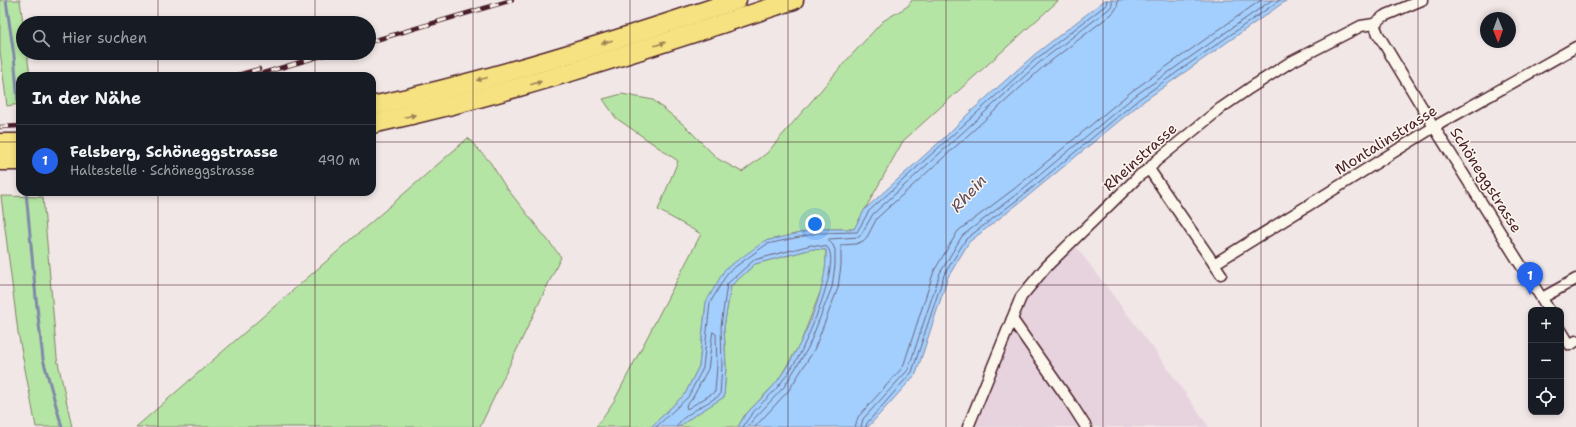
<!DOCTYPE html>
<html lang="de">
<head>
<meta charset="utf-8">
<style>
  body { margin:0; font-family:"Shantell Sans",sans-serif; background:#242831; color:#f1f3f6 }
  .controls { position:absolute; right:12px; bottom:12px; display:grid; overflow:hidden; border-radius:8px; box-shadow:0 2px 6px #0003 }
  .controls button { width:36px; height:36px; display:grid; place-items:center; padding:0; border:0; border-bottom:1px solid #363941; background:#171b24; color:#f1f3f6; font:20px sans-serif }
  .compass { position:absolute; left:1480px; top:12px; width:36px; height:36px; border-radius:50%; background:#171b24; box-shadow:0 2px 6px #0003; rotate:179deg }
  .you { position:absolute; left:815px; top:224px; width:14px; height:14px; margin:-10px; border:3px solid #fff; border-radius:50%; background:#1a73e8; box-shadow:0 0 0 6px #1a73e833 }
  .badge { display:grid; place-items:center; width:26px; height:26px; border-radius:50%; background:#2563eb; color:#fff; font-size:13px; font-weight:700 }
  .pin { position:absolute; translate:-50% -33px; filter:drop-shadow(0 1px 2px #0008) }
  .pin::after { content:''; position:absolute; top:21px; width:14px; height:12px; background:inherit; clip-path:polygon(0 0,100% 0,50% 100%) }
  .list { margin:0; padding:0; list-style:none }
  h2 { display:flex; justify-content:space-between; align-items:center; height:52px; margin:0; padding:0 16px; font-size:17px }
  h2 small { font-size:13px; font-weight:400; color:#9ea1a6 }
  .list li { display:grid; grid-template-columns:26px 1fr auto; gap:12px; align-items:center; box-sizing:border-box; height:72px; padding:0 16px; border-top:1px solid #363941 }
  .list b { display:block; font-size:15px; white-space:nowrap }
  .list p { margin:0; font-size:13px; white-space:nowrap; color:#9ea1a6 }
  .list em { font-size:13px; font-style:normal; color:#9ea1a6 }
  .icon { flex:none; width:22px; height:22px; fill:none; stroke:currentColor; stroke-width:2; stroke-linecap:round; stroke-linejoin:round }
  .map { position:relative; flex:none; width:1576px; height:427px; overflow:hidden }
  .search { position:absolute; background:#171b24; box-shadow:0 2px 6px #0003; left:16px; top:16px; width:360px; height:44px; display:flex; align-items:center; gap:10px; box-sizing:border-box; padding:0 14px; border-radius:22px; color:#9ea1a6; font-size:15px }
  .panel { position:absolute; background:#171b24; box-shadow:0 2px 6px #0003; left:16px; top:72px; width:360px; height:124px; border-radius:12px }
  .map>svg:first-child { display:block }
</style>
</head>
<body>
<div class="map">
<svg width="1576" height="427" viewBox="0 0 1576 427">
  <rect width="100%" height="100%" fill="#f1e7e6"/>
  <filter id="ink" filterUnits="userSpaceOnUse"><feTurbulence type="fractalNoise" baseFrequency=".025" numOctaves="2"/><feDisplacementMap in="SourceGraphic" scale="8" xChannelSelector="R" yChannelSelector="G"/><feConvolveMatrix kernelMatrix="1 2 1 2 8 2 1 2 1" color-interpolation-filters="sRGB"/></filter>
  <g filter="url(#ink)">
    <!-- built -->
    <path fill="#e6d3de" d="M1068,236L1156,352L1209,427H964L1001,334L1022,287Z"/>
    <!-- green -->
    <g fill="#b5e5a4" stroke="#808268">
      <path d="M0,0H20L23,23V53H27L30,76H20V104L7,106L0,51Z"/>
      <path d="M912,0H1059L903,141L854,229H818L765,241L706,302L699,366L685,394L651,427H596L614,401L701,234L658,210L678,161L616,118L603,99L622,94L653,100L684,125L718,159L742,172L767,153L846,61L883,21L908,6Z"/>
      <path d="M468,138L490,162L505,186L561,257L480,427H136Z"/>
      <path d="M1,196L43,197L57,358L72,427H36L18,332Z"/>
      <path d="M812,249L826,250V264L823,285L800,344L777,382L744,416L738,427H679L692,417L724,397L726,367L724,327L731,286L755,264Z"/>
    </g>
    <!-- water -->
    <path fill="#a2cffd" stroke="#7f89a9" d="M1105,0H1287L1141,103L1023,200L969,242L948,277L916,374L868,427H738C748,407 765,398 778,380C801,348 828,291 826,250L812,249L755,264L731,286L724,327L726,367L724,397L692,417L679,427H651L685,394L699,366L706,302L725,269L765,241L818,229H854L865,209L945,137L968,114L1034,55Z"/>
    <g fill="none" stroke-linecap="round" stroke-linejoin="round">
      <!-- shore -->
      <g stroke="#6d657f" stroke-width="1">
        <path d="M713,332L716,334L717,366L715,392L687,409L686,406L692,399L708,369Z"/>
        <path d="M656,427L688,397L703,368L710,303L728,272L767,244L818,233L857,232L869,211L1036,59L1106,5L1107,0"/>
        <path d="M677,427C679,416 711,402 720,395L722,366L721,326L727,284L754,260L811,245L827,247C841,260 812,328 804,345C799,358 789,372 780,384C769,399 752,409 743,427"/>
        <path d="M748,427L752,421L784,387L808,348L832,287L835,265V250L833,245L829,241V239L859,237L862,233L873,214L1040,62L1109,9L1112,5V0"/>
        <path d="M755,427L789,390L814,350L838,288L841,265V245L856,244L863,241L867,237L877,218L1043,67L1113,13L1117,7L1118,0"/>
        <path d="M855,427L858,417L903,367L934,271L958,231L1014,189L1132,91L1261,0"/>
        <path d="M861,427L863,419L908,370L940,273L962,236L1018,193L1136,95L1272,0"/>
        <path d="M866,427L867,423L912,372L944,275L966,239L1021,197L1139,99L1280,0"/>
      </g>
      <!-- stream -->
      <g stroke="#7f89a9" stroke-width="3">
        <path d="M6,0L14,56L20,124"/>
        <path d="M26,192L36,298L43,359L62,427"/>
      </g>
      <defs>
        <g id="minor">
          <path d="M1374,24L1378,34L1434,127L1549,310"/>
          <path d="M1149,169L1221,274"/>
          <path d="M1214,264L1434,127L1576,47"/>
          <path d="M1542,298L1576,279"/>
          <path d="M1012,319L1070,402L1086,427"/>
          <path d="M1561,330L1570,345L1576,341"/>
          <path d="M968,427L1021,297L1046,267L1140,175L1149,169L1156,161L1221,108L1250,88L1289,63L1361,26L1374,24L1384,16L1422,0"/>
        </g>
        <g id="motorway">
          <path d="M372,106C496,79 617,40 737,0"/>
          <path d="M372,124C516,93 655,46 794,0"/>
          <path d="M0,143H20"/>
          <path d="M0,161H20"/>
        </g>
      </defs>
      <!-- minor casing -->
      <use href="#minor" stroke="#4a1f2b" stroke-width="13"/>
      <!-- motorway casing -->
      <use href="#motorway" stroke="#4a1f2b" stroke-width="21"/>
      <!-- minor -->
      <use href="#minor" stroke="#fbf7ec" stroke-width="10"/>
      <!-- motorway -->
      <use href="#motorway" stroke="#f6e281" stroke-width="18"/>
      <defs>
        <g id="rail">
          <path d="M369,42L512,0"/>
          <path d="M234,76L259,69"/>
          <path d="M253,76L331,53"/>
          <path d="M0,127L20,126"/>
        </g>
      </defs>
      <!-- rail casing -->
      <use href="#rail" stroke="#4a1f2b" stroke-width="4.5"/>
      <!-- rail -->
      <use href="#rail" stroke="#fbf7ec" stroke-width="3" stroke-dasharray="9" stroke-linecap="butt"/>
    </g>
    <!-- one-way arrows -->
    <defs><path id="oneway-solid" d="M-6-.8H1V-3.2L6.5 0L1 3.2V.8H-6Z"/></defs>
    <g fill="#a08056">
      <use href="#oneway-solid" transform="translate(607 42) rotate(163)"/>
      <use href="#oneway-solid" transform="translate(660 44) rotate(-18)"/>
      <use href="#oneway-solid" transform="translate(482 79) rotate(165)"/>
      <use href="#oneway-solid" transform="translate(536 83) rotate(-16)"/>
      <use href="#oneway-solid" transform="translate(410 116) rotate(-12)"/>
    </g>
  </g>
  <!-- grid -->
  <path fill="none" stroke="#4a1f2b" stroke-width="1" stroke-opacity="0.55" d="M158,0V23M315,0V23M473,0V427M630,0V427M788,0V427M946,0V427M1103,0V427M1261,0V427M1418,0V427M158,53V76M315,53V76M0,142H20M372,142H1576M158,192V427M315,192V427M0,285H1576"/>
  <g text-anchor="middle" stroke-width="3" stroke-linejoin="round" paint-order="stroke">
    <!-- street labels -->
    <g font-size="15" fill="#4a1f2b" stroke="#fbf7ec">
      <text transform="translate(1386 140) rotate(-32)" y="5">Montalinstrasse</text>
      <text transform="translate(1140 157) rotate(-42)" y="5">Rheinstrasse</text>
      <text transform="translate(1486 180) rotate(58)" y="5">Schöneggstrasse</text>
    </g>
    <!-- water labels -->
    <g font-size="16" font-style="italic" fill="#604b60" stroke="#fbf7ec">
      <text transform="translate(968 193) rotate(-47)" y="6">Rhein</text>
    </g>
  </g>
</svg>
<div class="controls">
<button>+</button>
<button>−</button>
<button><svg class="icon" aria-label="locate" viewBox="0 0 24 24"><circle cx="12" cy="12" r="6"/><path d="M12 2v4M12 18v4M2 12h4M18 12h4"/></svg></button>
</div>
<svg class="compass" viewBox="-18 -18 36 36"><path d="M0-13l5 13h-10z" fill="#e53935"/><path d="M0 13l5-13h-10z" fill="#9ea1a6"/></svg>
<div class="you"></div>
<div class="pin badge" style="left:1530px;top:295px">1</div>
<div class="search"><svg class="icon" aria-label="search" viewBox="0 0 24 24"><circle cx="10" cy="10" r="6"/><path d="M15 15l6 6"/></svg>Hier suchen</div>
<section class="panel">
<h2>In der Nähe<small></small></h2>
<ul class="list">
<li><span class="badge">1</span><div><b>Felsberg, Schöneggstrasse</b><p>Haltestelle · Schöneggstrasse</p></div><em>490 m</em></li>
</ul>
</section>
</div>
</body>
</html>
